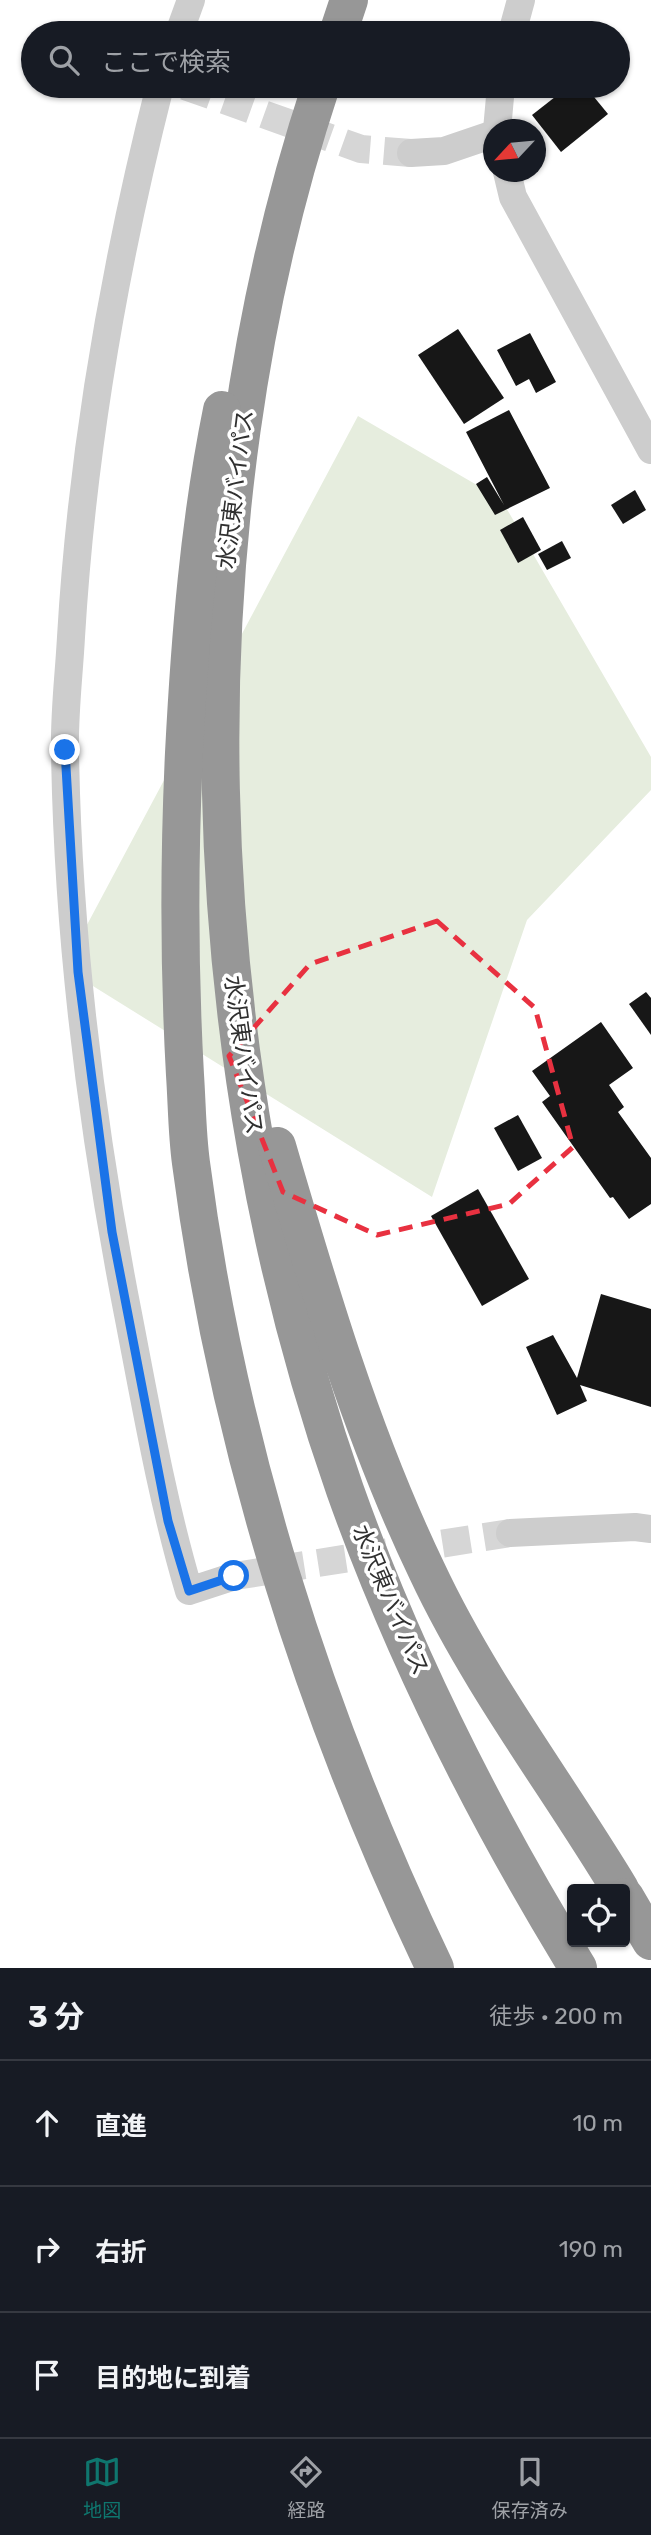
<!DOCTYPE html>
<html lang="ja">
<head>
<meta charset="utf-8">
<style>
  body { margin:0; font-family:Rubik,"Noto Sans JP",sans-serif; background:#242831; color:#f1f3f6 }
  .controls { position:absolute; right:21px; bottom:21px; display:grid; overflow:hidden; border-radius:7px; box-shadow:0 2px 5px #0004 }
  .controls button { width:63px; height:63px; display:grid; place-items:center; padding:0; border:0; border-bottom:2px solid #363941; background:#171b24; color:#f1f3f6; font:35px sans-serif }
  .compass { position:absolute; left:483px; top:119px; width:63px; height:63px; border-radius:50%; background:#171b24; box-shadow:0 2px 5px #0004; rotate:244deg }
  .stop { position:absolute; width:21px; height:21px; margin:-16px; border:5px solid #1a73e8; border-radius:50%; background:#fff }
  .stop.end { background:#1a73e8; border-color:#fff; box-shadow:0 2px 7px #0008 }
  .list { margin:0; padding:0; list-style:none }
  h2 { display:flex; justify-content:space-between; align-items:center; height:91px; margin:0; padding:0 28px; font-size:30px }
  h2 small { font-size:23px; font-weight:400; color:#9ea1a6 }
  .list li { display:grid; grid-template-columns:46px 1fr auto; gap:21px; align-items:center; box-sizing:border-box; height:126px; padding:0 28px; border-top:2px solid #363941 }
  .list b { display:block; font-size:26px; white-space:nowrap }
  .list em { font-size:23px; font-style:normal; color:#9ea1a6 }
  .icon { flex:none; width:38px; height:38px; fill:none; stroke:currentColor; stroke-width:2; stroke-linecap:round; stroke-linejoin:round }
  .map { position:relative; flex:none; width:651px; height:1968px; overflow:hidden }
  .search { position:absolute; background:#171b24; box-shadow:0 2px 5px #0004; left:21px; right:21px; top:21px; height:77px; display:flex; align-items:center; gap:18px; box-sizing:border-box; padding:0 24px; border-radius:38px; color:#9ea1a6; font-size:26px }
  .sheet { height:469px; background:#171b24 }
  nav { display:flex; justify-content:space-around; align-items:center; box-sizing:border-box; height:98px; border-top:2px solid #363941; background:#171b24; font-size:19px; color:#9ea1a6 }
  nav a { display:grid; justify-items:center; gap:4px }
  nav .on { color:#0f766e }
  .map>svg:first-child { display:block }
</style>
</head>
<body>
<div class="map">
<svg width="651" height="1968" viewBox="0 0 651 1968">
  <rect width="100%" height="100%" fill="#fff"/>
  <!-- green -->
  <path fill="#e6edde" d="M358,416L501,499L651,757V790L527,920L432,1197L64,968Z"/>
  <!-- building -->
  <g fill="#171717">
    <path d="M569,86H585L608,114L561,152L532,115Z"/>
    <path d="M458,329L504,398L464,424L418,355Z"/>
    <path d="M530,333L556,382L536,393L529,379L516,386L497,350Z"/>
    <path d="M509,410L550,488L495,515L476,484L487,477L504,505L466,432Z"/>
    <path d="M635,490L646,510L623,524L611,505Z"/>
    <path d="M523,517L541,550L518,563L500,530Z"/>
    <path d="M562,541L571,558L547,570L538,554Z"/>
    <path d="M646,992L651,998V1035L629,1004Z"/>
    <path d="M601,1022L633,1068L609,1085L624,1107L618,1112L651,1158V1204L629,1219L613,1197L610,1198L542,1102L550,1096L532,1071Z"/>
    <path d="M518,1115L542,1158L518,1171L494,1128Z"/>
    <path d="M478,1189L529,1279L482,1306L431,1216Z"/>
    <path d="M601,1294L651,1309V1407L580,1385L587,1401L557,1415L526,1347L553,1335L577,1378Z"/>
  </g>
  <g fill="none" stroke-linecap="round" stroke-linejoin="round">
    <!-- street-tunnel -->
    <g stroke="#d6d6d6" stroke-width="28" stroke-dasharray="28 14" stroke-linecap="butt">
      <path d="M185,86L361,149L411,153"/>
      <path d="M235,1576L510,1533"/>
    </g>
    <!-- street -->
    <g stroke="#cdcdcd" stroke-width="28">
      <path d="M179,33L191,0"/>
      <path d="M512,33L521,0"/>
      <path d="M160,86C114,267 82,450 71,637C69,675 64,714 65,752C68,939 92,1130 128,1314C146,1407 162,1500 189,1591L235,1576"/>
      <path d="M497,130L501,86"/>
      <path d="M411,153L444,151L494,134"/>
      <path d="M507,172L513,197L651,450"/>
      <path d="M510,1533L635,1527L651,1529"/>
    </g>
    <!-- highway -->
    <g stroke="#979797" stroke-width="38">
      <path d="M338,33L349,0"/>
      <path d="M321,86C175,526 192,1054 345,1490C404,1656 486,1818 578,1968"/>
      <path d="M222,410C199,523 190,637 184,753C179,860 179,967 185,1075C187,1104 187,1134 191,1163C227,1441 314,1715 435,1968"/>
      <path d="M277,1146C319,1290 362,1436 427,1571C480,1684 556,1783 620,1889"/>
      <path d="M625,1897L651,1941"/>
    </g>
  </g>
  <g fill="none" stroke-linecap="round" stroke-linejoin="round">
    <!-- route -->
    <path stroke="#1a73e8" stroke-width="9" d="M65,750L78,972L112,1232L168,1521L189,1591L234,1576"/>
  </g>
  <!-- marked area -->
  <path fill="none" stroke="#e83140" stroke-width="5" stroke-dasharray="14 9" stroke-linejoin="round" d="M437,921L535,1008L573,1147L509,1204L377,1235L283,1192L229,1056L310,964Z"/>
  <g text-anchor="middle" stroke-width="7" stroke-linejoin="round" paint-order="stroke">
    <!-- street labels -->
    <g font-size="23" fill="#303030" stroke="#fff">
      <text transform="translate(235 489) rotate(-83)" y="8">水沢東バイパス</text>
      <text transform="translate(244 1055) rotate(82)" y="8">水沢東バイパス</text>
      <text transform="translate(391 1600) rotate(67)" y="8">水沢東バイパス</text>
    </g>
  </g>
</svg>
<div class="controls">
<button><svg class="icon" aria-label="locate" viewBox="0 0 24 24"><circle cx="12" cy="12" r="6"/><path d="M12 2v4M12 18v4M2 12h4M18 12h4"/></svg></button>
</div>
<svg class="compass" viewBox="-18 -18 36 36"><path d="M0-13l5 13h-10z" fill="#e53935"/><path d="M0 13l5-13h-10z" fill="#9ea1a6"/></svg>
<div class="stop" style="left:234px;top:1576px"></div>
<div class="stop end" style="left:65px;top:750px"></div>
<div class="search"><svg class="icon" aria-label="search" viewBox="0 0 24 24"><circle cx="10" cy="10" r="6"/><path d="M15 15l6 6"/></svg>ここで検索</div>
</div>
<section class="sheet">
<h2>3 分<small>徒歩 · 200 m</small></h2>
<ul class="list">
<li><svg class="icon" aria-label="ahead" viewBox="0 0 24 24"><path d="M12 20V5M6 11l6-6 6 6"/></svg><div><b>直進</b></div><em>10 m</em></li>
<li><svg class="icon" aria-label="right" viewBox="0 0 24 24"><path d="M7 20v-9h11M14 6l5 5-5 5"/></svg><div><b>右折</b></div><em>190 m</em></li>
<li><svg class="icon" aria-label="arrive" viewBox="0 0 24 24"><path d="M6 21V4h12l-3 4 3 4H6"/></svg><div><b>目的地に到着</b></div></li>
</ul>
</section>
<nav>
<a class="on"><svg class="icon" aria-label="map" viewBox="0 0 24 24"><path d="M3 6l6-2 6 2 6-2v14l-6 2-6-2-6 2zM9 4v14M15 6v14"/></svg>地図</a>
<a><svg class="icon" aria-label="directions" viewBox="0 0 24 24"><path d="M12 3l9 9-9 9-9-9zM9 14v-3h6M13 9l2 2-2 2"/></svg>経路</a>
<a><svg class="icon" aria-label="saved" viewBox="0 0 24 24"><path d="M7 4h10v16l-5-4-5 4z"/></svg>保存済み</a>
</nav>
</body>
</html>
